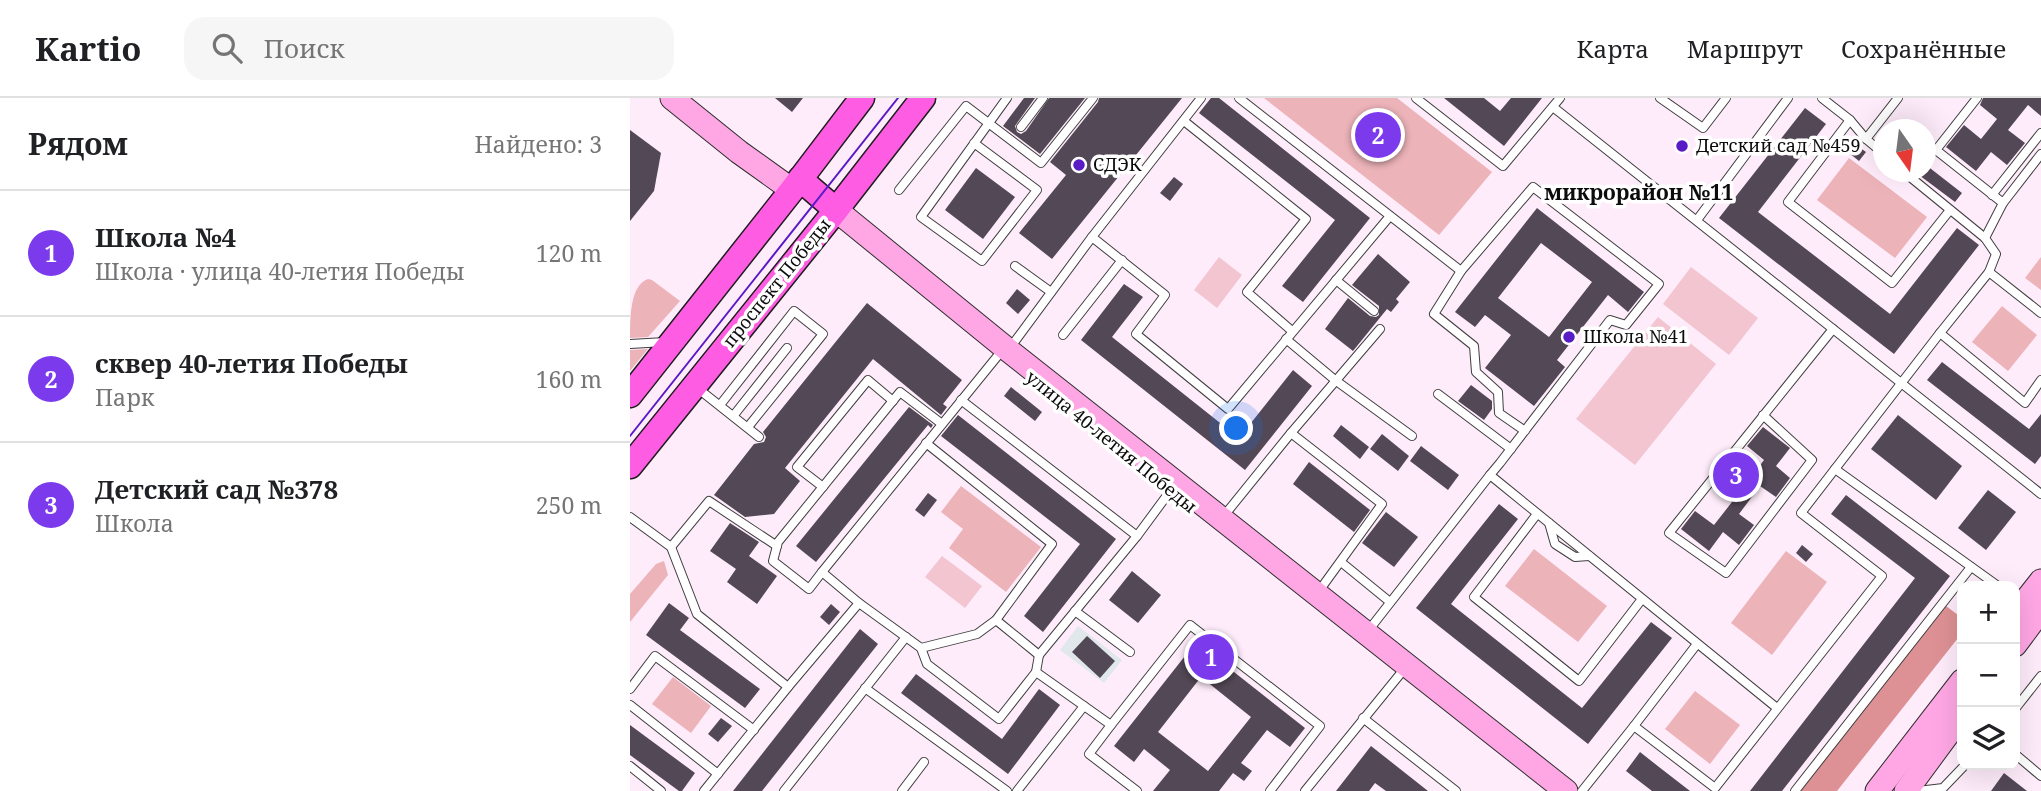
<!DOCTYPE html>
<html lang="ru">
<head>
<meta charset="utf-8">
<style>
  body { margin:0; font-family:"Noto Serif",serif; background:#f6f6f6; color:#202124 }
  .controls { position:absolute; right:21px; bottom:21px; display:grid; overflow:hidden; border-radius:14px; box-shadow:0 7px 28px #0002 }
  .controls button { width:63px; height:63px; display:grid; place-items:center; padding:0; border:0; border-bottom:2px solid #e0e0e0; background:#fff; color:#202124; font:35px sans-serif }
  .compass { position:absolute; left:1243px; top:21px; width:63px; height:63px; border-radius:50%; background:#fff; box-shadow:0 7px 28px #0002; rotate:166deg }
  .you { position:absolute; left:607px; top:331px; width:24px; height:24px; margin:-18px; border:5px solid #fff; border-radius:50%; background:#1a73e8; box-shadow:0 0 0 10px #1a73e833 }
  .badge { display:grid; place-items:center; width:46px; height:46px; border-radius:50%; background:#7c3aed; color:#fff; font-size:23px; font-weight:700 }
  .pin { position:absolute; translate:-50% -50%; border:4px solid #fff; box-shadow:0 2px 7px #0006 }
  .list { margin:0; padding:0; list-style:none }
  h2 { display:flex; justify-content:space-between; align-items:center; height:91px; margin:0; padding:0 28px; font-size:30px }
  h2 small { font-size:23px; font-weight:400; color:#757577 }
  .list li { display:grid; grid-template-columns:46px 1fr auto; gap:21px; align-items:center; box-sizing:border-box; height:126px; padding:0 28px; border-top:2px solid #e0e0e0 }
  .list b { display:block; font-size:26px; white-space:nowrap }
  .list p { margin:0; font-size:23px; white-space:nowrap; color:#757577 }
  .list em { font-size:23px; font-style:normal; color:#757577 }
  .icon { flex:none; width:38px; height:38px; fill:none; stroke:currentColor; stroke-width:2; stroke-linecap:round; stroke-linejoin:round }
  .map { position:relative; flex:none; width:1411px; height:693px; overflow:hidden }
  header { display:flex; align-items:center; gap:42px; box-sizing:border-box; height:98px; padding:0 35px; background:#fff; border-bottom:2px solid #e0e0e0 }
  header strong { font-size:33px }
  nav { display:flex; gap:38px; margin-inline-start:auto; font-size:24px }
  .search { width:490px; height:63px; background:#f6f6f6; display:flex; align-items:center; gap:18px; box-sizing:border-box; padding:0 24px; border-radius:21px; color:#757577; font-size:26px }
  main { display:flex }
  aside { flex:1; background:#fff }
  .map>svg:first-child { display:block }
</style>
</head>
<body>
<header>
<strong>Kartio</strong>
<div class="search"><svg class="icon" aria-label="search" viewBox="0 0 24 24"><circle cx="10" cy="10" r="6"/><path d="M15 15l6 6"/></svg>Поиск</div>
<nav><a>Карта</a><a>Маршрут</a><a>Сохранённые</a></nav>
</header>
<main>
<aside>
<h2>Рядом<small>Найдено: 3</small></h2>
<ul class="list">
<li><span class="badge">1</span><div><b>Школа №4</b><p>Школа · улица 40-летия Победы</p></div><em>120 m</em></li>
<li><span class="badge">2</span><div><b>сквер 40-летия Победы</b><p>Парк</p></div><em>160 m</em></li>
<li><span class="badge">3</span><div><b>Детский сад №378</b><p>Школа</p></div><em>250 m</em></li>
</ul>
</aside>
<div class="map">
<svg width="1411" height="693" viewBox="0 0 1411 693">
  <rect width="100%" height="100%" fill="#ffecfb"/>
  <!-- industrial -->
  <path fill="#e0e8ec" d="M448,528L492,562L474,585L430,552Z"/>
  <!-- green -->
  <g fill="#ecb3b9">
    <path d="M634,0H767L862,74L809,137Z"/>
    <path d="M1219,60L1297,119L1265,160L1187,102Z"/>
    <path d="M1411,159V192L1395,180Z"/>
    <path d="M18,181L22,182L50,203L18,239L0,240C0,220 0,187 18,181Z"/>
    <path d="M1372,208L1407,237L1378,273L1342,244Z"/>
    <path d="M18,251L0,273V252Z"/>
    <path d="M331,388L411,449L376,494L319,450L333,431L311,414Z"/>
    <path d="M904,451L977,508L948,544L875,488Z"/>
    <path d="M1156,453L1197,484L1142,557L1101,525Z"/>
    <path d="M34,463L38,477L0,524V496L26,466Z"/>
    <path d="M43,579L81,608L61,635L22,606Z"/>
    <path d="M1065,593L1110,627L1080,666L1035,631Z"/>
  </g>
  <!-- forest -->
  <path fill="#de9194" d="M1316,508L1332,520V535L1207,693H1169Z"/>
  <!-- pitch -->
  <g fill="#f2c5d0">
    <path d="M589,159L612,177L587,210L564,192Z"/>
    <path d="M1061,169L1128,220L1099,257L1033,206Z"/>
    <path d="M1028,219L1086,266L1005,367L946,321Z"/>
    <path d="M312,458L352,488L335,510L295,479Z"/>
  </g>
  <!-- building -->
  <g fill="#534856" fill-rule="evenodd">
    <path d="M145,0H173L162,14Z"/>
    <path d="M394,0H405L385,28L387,34L391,36L396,33L419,0H455L410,56L373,28Z"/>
    <path d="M469,0H552L422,161L389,135L436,77L420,64L468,4Z"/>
    <path d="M581,0H589L740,120L673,204L652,188L705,122L569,15Z"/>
    <path d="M814,0H854L870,13L881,0H912L874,48Z"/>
    <path d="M1353,0H1411V18L1398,7L1378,32L1395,45L1377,67L1361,54L1346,73L1316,49L1334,27L1351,41L1367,21L1350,7Z"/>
    <path d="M1175,10L1196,26L1128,114L1260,216L1327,130L1349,147L1264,256L1089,120Z"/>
    <path d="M0,32L31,55L24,93L0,123Z"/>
    <path d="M1226,47L1236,54L1229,63L1219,55Z"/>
    <path d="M1296,67L1332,95L1325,104L1285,74H1296Z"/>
    <path d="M346,70L385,99L353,141L315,112Z"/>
    <path d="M544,79L553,86L540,103L530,95Z"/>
    <path d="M907,110L1014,194L998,214L978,197L927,262L935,269L904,308L855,270L881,237L855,217L845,229L825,214ZM911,145L962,184L919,239L868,200Z"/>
    <path d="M748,156L780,184L766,201L769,204L761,214L757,211L723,253L695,231L718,200L740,218L746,219L749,217V208L722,187Z"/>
    <path d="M494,186L513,199L482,239L609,340L663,272L682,288L615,372L451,242Z"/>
    <path d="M387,191L400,202L388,216L376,205Z"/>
    <path d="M237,205L332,282L313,306L317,309L311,317L243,261L155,370L170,383L144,416L115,419L84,397L124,346L134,344L136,339L133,334Z"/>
    <path d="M1312,264L1399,331L1411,316V358L1405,366L1297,282Z"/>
    <path d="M841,287L862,303V311L854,322L828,303Z"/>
    <path d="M381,289L412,314L405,323L374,298Z"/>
    <path d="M279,309L303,327L301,330L298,327L186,464L166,448Z"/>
    <path d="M328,317L486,441L413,534L394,518L450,446L311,338Z"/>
    <path d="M1268,317L1332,368L1306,402L1241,351Z"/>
    <path d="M711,327L739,349L730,361L703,338Z"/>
    <path d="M1133,329L1160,350L1146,368L1160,380L1146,399L1130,388L1109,416L1124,427L1109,447L1093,434L1079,453L1051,431L1065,413L1084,427L1102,404L1084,390L1099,371L1117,385L1134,362L1117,348Z"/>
    <path d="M752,336L779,358L768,373L740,351Z"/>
    <path d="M791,348L829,377L818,392L780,363Z"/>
    <path d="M679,364L740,412L724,434L663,386Z"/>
    <path d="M1358,392L1386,414L1356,452L1328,430Z"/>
    <path d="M298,395L307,402L294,419L285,412Z"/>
    <path d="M1216,397L1320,478L1152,693H1120L1285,480L1201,416Z"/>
    <path d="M869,406L888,421L821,506L952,610L1021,524L1042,540L958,646L786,510Z"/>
    <path d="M756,414L788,439L764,469L732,445Z"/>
    <path d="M100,425L129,444L119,458L147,478L127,506L97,484L106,471L80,453Z"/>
    <path d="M1172,447L1183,456L1176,464L1166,455Z"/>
    <path d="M502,473L531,497L508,525L479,502Z"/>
    <path d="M39,505L59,520L50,532L130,591L115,610L16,537Z"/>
    <path d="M201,506L210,514L199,527L190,519Z"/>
    <path d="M230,531L248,546L166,650L132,693H103Z"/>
    <path d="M457,538L485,563L470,580L442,554Z"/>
    <path d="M566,544L675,630L660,649L637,632L611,665L622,673L614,683L603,675L589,693H523L540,672L514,651L504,664L484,648ZM571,579L621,619L578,673L528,634Z"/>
    <path d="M286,576L372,641L409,591L430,607L378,676L271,595Z"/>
    <path d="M91,620L102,628L88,644L78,636Z"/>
    <path d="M0,627L65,675L52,693H49L0,657Z"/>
    <path d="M741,648L798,693H756L745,685L739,693H706Z"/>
    <path d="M1010,654L1029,669L1060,693H1022L996,673Z"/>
    <path d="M1374,675L1397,693H1361Z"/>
  </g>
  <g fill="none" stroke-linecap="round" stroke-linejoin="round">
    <defs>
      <g id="lane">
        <path d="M609,0L831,173"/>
        <path d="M786,0L873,68L930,0"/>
        <path d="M1030,0L1073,30L1096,0"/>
        <path d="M1192,0L1220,22L1236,41L1254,56"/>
        <path d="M1347,0L1306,52L1373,105L1411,56"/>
        <path d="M923,9L1411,396"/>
        <path d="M1220,22L1158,104L1262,185L1320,112"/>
        <path d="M554,23L676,121L617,194L662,233"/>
        <path d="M391,29L413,0"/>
        <path d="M1236,41L1268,0"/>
        <path d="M344,45L407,92L352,163L291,119L377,0"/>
        <path d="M269,92L336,8L411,65L463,0"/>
        <path d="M1362,97L1411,35"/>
        <path d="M1067,122L1158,0"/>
        <path d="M462,139L535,197L506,236L598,311L760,118"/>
        <path d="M1355,140L1373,105"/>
        <path d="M385,168L421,194"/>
        <path d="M1359,174L1411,215"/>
        <path d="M706,182L744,213"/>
        <path d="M1310,235L1395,305L1411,282"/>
        <path d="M433,237L492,162"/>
        <path d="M656,241L705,282L782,338"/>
        <path d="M0,246L35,244"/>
        <path d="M380,250L462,139L571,0"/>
        <path d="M66,289L129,339"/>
        <path d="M808,296L881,351"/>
        <path d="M331,302L507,438"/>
        <path d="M90,307L164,213L193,236L118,329"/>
        <path d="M104,317L157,250"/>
        <path d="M1133,317L1182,362L1096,475L1039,435L1182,257L1203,231"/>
        <path d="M661,335L752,406L689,493"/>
        <path d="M296,345L422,446L366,522"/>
        <path d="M1205,371L1368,488"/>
        <path d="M860,377L870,365L980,222L996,227L1029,186L903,89L831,173L804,216L844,248L846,274L868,294L869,315L895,333"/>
        <path d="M193,389L167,369L238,282L263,303"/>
        <path d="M907,416L844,499L949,583L1012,501"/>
        <path d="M0,419L41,449L67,516L158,589"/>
        <path d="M593,419L661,335L750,231"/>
        <path d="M919,425L925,446L945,459L959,458"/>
        <path d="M41,449L79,403L147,448"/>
        <path d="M711,464L760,504"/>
        <path d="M192,474L179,491L143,463L148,444L270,294L312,326"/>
        <path d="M229,505L291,550L347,536L366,522L409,557L507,438L541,392"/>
        <path d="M445,513L500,554"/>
        <path d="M738,533L860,377L1147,610"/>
        <path d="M291,550L297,566L369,621L406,574L409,557"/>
        <path d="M406,574L481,627L560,527L690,628L640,693"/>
        <path d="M235,590L377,693"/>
        <path d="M0,591L25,558L124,632"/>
        <path d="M0,607L88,676"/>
        <path d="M1385,611L1411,578"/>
        <path d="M733,620L826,693"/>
        <path d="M481,627L459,656L507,693"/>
        <path d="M1004,628L1085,690L1252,478L1171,415L1310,235L1359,174L1366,156L1355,140L1274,74"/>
        <path d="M1385,656L1411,678"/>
        <path d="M0,668L31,693"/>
        <path d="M74,693L158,589L229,505L192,474L370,255"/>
        <path d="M154,693L276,539"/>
        <path d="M272,693L294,664"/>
        <path d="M387,693L454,608"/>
        <path d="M675,693L771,575"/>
        <path d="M952,693L1004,628L1067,546"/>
        <path d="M1165,693L1341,469"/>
        <path d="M1288,693L1313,690L1335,667"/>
      </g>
      <g id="secondary">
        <path d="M42,0L109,54L162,92"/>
        <path d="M206,112L378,252L936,693"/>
        <path d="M1385,516L1411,483"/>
        <path d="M1385,547L1411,512"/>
        <path d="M1247,693L1332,583"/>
        <path d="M1276,693L1332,617"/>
      </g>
      <g id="primary">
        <path d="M170,81L206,112"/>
        <path d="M0,297L162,92L232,0"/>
        <path d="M0,368L199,121L293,0"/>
      </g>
    </defs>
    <!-- lane casing -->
    <use href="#lane" stroke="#3f3f3f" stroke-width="10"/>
    <!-- secondary casing -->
    <use href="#secondary" stroke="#2e2e2e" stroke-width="25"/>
    <!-- primary casing -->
    <use href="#primary" stroke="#1d1d1d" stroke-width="27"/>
    <!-- lane -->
    <use href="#lane" stroke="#fff" stroke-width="8"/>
    <!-- secondary -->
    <use href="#secondary" stroke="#ffa7e5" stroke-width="23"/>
    <!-- primary -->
    <use href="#primary" stroke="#ff5ce4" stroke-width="24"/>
    <!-- tram -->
    <path stroke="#591bc5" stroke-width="2" d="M0,338L268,0"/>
  </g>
  <!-- markers -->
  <g fill="#591bc5" stroke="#fff" stroke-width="2.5">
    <circle cx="1052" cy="48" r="7"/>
    <circle cx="449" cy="67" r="7"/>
    <circle cx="939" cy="239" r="7"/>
  </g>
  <g text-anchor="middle" stroke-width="7" stroke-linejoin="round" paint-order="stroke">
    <!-- poi labels -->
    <g font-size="18" fill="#0c0c0c" stroke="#fff" text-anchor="start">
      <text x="1066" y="54">Детский сад №459</text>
      <text x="463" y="73">СДЭК</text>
      <text x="953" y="245">Школа №41</text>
    </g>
    <!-- street labels -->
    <g font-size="18" fill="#0c0c0c" stroke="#fff">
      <text transform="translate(147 185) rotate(-51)" y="6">проспект Победы</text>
      <text transform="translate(481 344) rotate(39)" y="6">улица 40-летия Победы</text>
    </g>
    <!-- quarter labels -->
    <g font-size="21" font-weight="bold" fill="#0c0c0c" stroke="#fff">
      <text x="1009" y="102">микрорайон №11</text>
    </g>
  </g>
</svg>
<div class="controls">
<button>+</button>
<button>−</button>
<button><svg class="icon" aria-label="layers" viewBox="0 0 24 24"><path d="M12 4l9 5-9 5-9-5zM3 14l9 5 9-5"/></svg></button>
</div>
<svg class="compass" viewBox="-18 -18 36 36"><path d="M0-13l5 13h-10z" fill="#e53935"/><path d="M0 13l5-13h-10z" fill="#757577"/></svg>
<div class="you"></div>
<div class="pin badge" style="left:581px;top:559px">1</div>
<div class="pin badge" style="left:748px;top:37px">2</div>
<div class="pin badge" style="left:1106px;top:377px">3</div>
</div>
</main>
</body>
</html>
